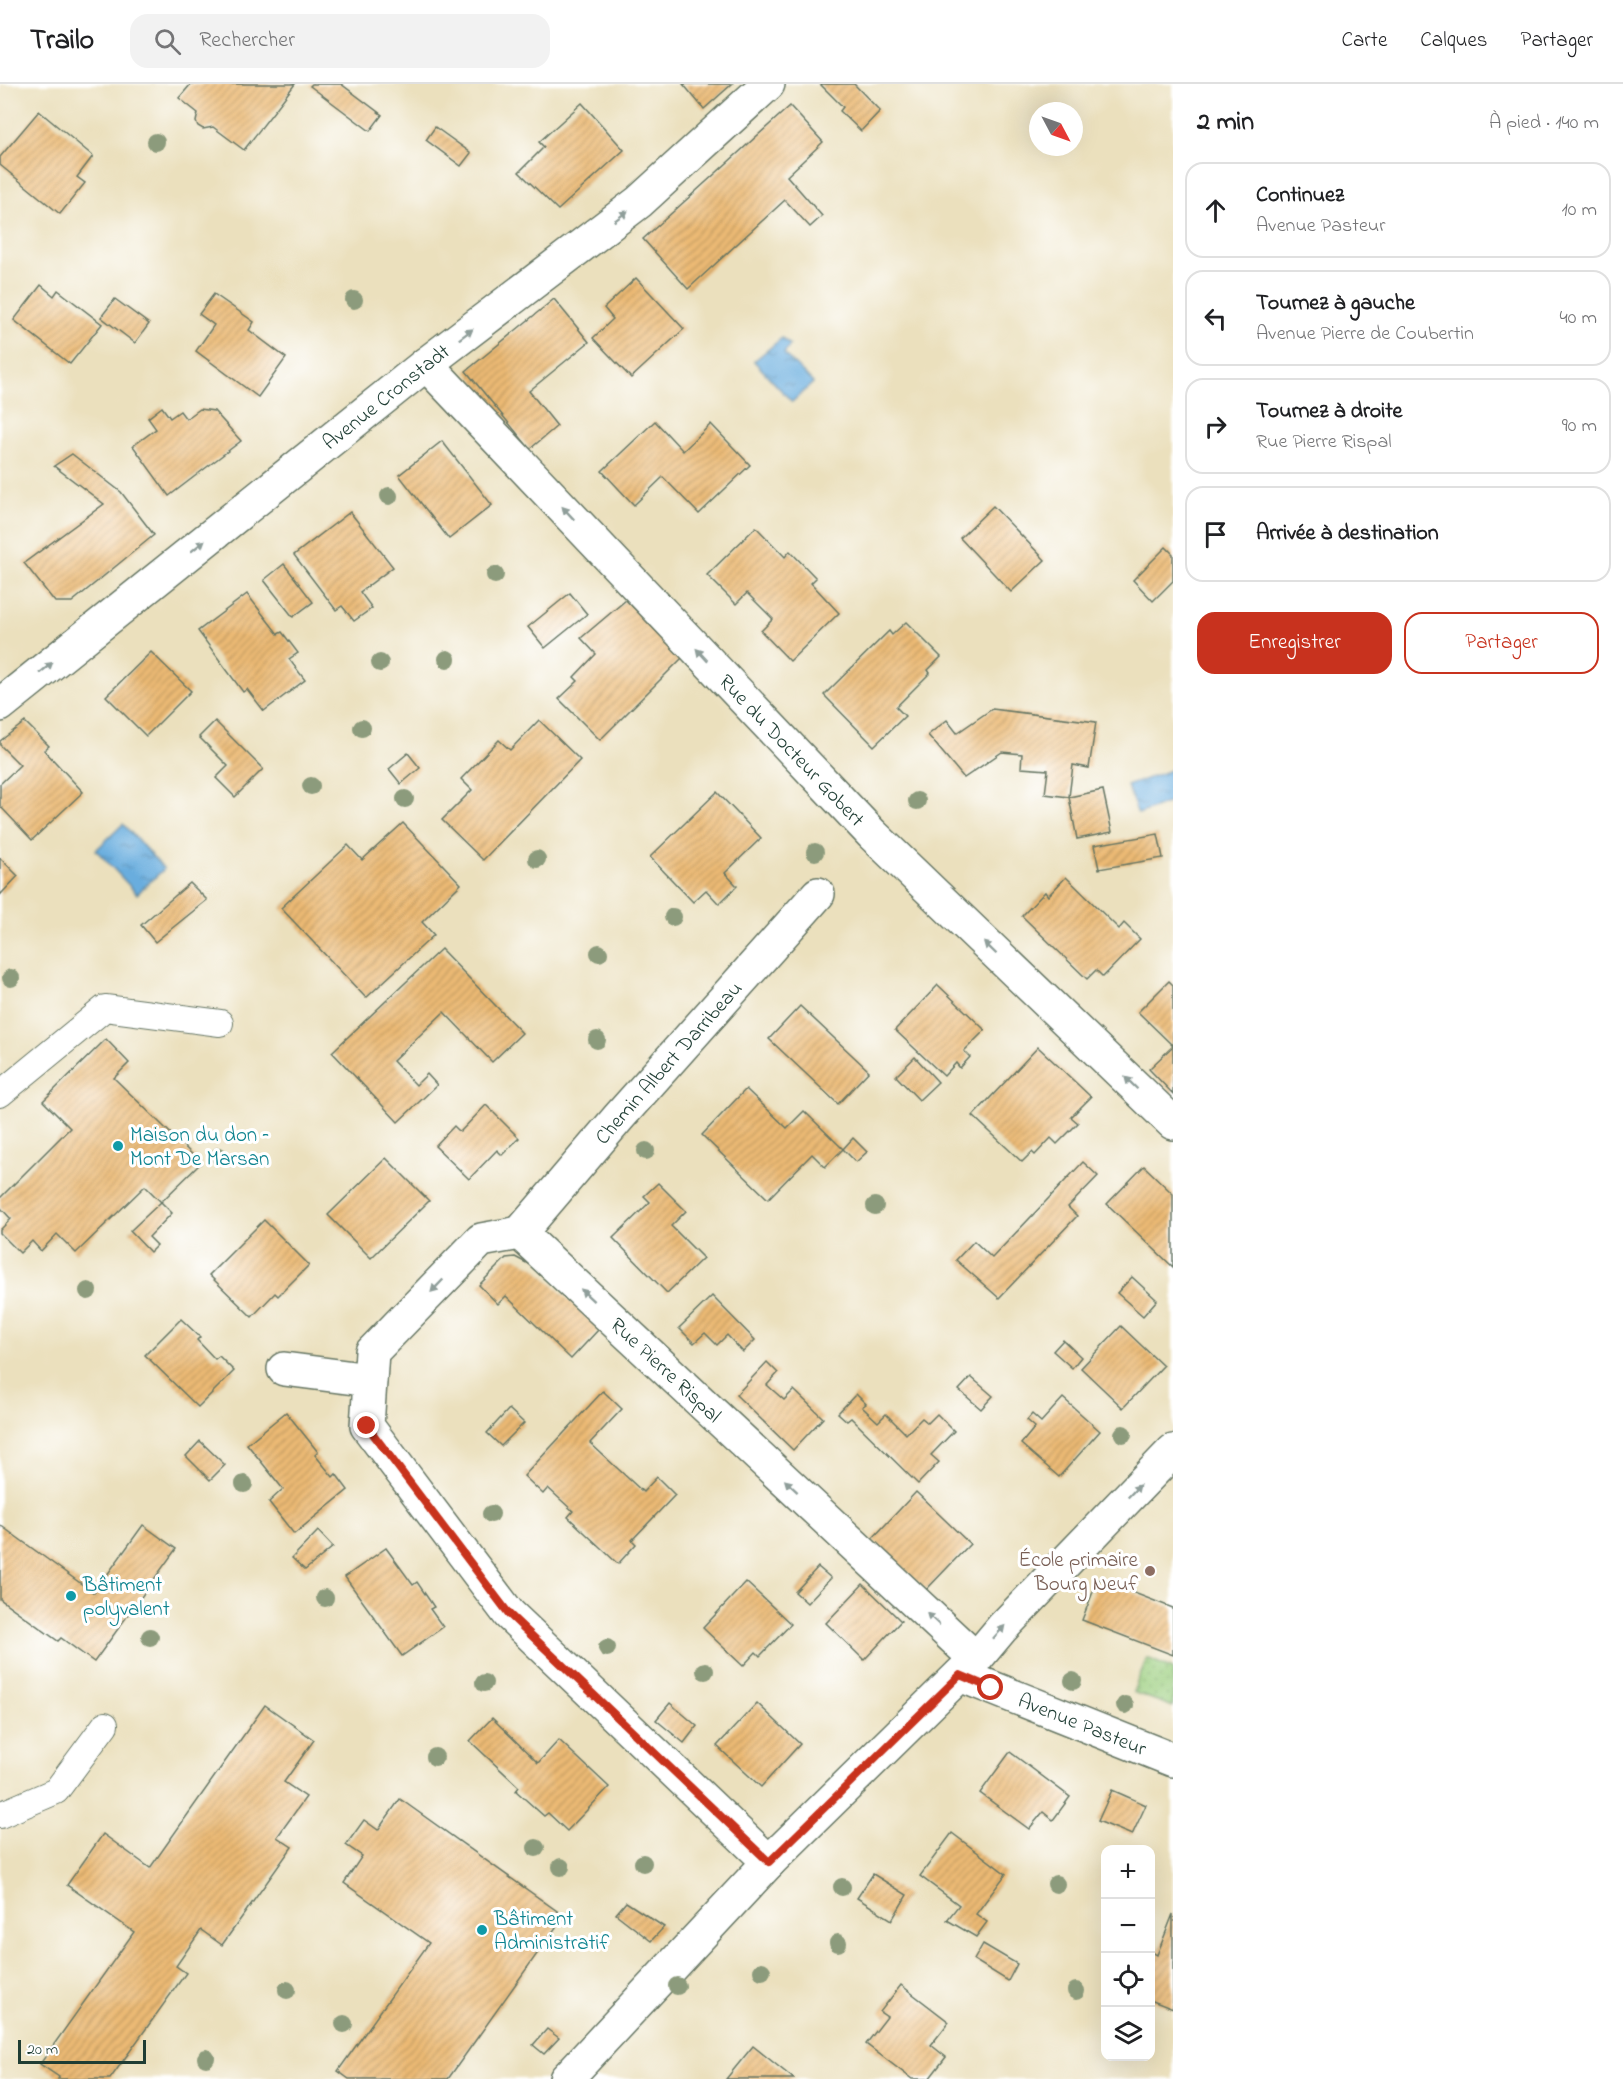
<!DOCTYPE html>
<html lang="fr">
<head>
<meta charset="utf-8">
<style>
  body { margin:0; font-family:"Indie Flower",sans-serif; background:#f2f2f2; color:#202124 }
  .controls { position:absolute; right:18px; bottom:18px; display:grid; overflow:hidden; border-radius:12px; box-shadow:0 6px 24px #0002 }
  .controls button { width:54px; height:54px; display:grid; place-items:center; padding:0; border:0; border-bottom:2px solid #e0e0e0; background:#fff; color:#202124; font:30px sans-serif }
  .compass { position:absolute; left:1029px; top:18px; width:54px; height:54px; border-radius:50%; background:#fff; box-shadow:0 6px 24px #0002; rotate:131deg }
  .scale { position:absolute; left:18px; bottom:15px; width:128px; box-sizing:border-box; padding-left:6px; border:3px solid #1f3d34; border-top:0; font-size:16px; line-height:21px; white-space:nowrap; color:#1f3d34; -webkit-text-stroke:4px #fff; paint-order:stroke }
  .stop { position:absolute; width:18px; height:18px; margin:-14px; border:4px solid #c8321e; border-radius:50%; background:#fff }
  .stop.end { background:#c8321e; border-color:#fff; box-shadow:0 2px 6px #0008 }
  .list { margin:0; padding:0; list-style:none }
  h2 { display:flex; justify-content:space-between; align-items:center; height:78px; margin:0; padding:0 24px; font-size:26px }
  h2 small { font-size:20px; font-weight:400; color:#757577 }
  .list li { display:grid; grid-template-columns:39px 1fr auto; gap:18px; align-items:center; box-sizing:border-box; height:96px; margin:0 12px 12px; padding:0 12px; border:2px solid #e0e0e0; border-radius:18px }
  .list b { display:block; font-size:22px; white-space:nowrap }
  .list p { margin:0; font-size:20px; white-space:nowrap; color:#757577 }
  .list em { font-size:20px; font-style:normal; color:#757577 }
  .actions { display:flex; gap:12px; padding:18px 24px }
  .actions a { flex:1; padding:14px 0; border:2px solid #c8321e; border-radius:18px; text-align:center; font-size:21px; color:#c8321e }
  .actions .main { background:#c8321e; color:#fff }
  .icon { flex:none; width:33px; height:33px; fill:none; stroke:currentColor; stroke-width:2; stroke-linecap:round; stroke-linejoin:round }
  .map { position:relative; flex:none; width:1173px; height:1995px; overflow:hidden }
  header { display:flex; align-items:center; gap:36px; box-sizing:border-box; height:84px; padding:0 30px; background:#fff; border-bottom:2px solid #e0e0e0 }
  header strong { font-size:28px }
  nav { display:flex; gap:33px; margin-inline-start:auto; font-size:21px }
  .search { width:420px; height:54px; background:#f2f2f2; display:flex; align-items:center; gap:15px; box-sizing:border-box; padding:0 21px; border-radius:18px; color:#757577; font-size:22px }
  main { display:flex }
  aside { flex:1; background:#fff }
  .map>svg:first-child { display:block }
</style>
</head>
<body>
<header>
<strong>Trailo</strong>
<div class="search"><svg class="icon" aria-label="search" viewBox="0 0 24 24"><circle cx="10" cy="10" r="6"/><path d="M15 15l6 6"/></svg>Rechercher</div>
<nav><a>Carte</a><a>Calques</a><a>Partager</a></nav>
</header>
<main>
<div class="map">
<svg width="1173" height="1995" viewBox="0 0 1173 1995">
  <defs>
    <pattern id="grass-dots" width="8" height="8" patternUnits="userSpaceOnUse" patternTransform="scale(1.5)"><rect width="8" height="8" fill="#9ccf7f"/><path d="M2 2h.1M6 6h.1" fill="none" stroke="#7fa969" stroke-width="1.8" stroke-linecap="round"/></pattern>
    <pattern id="water-ripples" width="26" height="14" patternUnits="userSpaceOnUse" patternTransform="scale(1.5)"><rect width="26" height="14" fill="#69adde"/><path d="M2 4q2-2 4 0t4 0M15 11q2-2 4 0t4 0" fill="none" stroke="#568eb5"/></pattern>
    <pattern id="building-hatch" width="6" height="6" patternUnits="userSpaceOnUse" patternTransform="scale(1.5)"><rect width="6" height="6" fill="#ecba74"/><path d="M-1 1l2-2M0 6l6-6M5 7l2-2" fill="none" stroke="#bf9860"/></pattern>
  </defs>
  <rect width="100%" height="100%" fill="#fff"/>
  <filter id="ink" filterUnits="userSpaceOnUse"><feTurbulence type="fractalNoise" baseFrequency=".0167" numOctaves="2"/><feDisplacementMap in="SourceGraphic" scale="12" xChannelSelector="R" yChannelSelector="G"/><feConvolveMatrix kernelMatrix="1 2 1 2 8 2 1 2 1" color-interpolation-filters="sRGB"/></filter>
  <filter id="wash" filterUnits="userSpaceOnUse"><feTurbulence type="fractalNoise" baseFrequency=".008" numOctaves="4" result="noise"/><feDisplacementMap in="SourceGraphic" scale="24" xChannelSelector="R" yChannelSelector="G"/><feGaussianBlur stdDeviation="1.35" result="paint"/><feColorMatrix in="noise" values="0 0 0 0 0 0 0 0 0 0 0 0 0 0 0 0 0 1.4 0 .05"/><feComposite in="paint" operator="in"/></filter>
  <g filter="url(#wash)">
    <rect width="100%" height="100%" fill="#ebe0bd"/>
    <!-- grass -->
    <path fill="url(#grass-dots)" stroke="#5e865a" stroke-width="1.5" d="M1147,1574L1173,1585V1623L1133,1608Z"/>
    <!-- water -->
    <g fill="url(#water-ripples)" stroke="#447589" stroke-width="1.5">
      <path d="M782,254L790,261L784,270L813,299L792,318L754,277Z"/>
      <path d="M1173,685V717L1138,730L1127,702Z"/>
      <path d="M123,740L164,785L137,810L96,766Z"/>
    </g>
    <g id="blocks">
      <!-- building -->
      <g fill="url(#building-hatch)">
        <path d="M191,0H295L244,66L213,43L203,45L198,42L196,38L198,29L179,14Z"/>
        <path d="M312,0H341L382,31L370,47L310,2Z"/>
        <path d="M683,0H732L704,25Z"/>
        <path d="M820,0H854L880,27L861,47L840,27L843,23Z"/>
        <path d="M582,19L624,66L558,126L519,88L544,63L539,58Z"/>
        <path d="M790,22L823,58L787,92L822,132L810,143L785,116L688,205L643,155Z"/>
        <path d="M39,27L93,72L77,93L85,99L60,130L0,81V73Z"/>
        <path d="M435,43L471,69L461,82L426,56Z"/>
        <path d="M636,194L684,245L631,294L593,254L613,235L604,224Z"/>
        <path d="M41,201L54,212L58,206L102,240L70,280L14,236Z"/>
        <path d="M214,210L254,238L249,246L286,274L258,313L196,267L214,241L199,230Z"/>
        <path d="M115,215L149,240L135,259L101,233Z"/>
        <path d="M554,215L589,258L529,307L557,342L530,365L466,287Z"/>
        <path d="M162,323L170,334L180,327L186,335L200,325L214,327L241,357L169,412L133,362L156,345L148,334Z"/>
        <path d="M655,337L683,367L711,340L750,381L699,430L663,393L634,421L602,387Z"/>
        <path d="M442,357L492,421L449,455L399,391Z"/>
        <path d="M72,370L121,408L154,451L72,518H55L24,479L104,420L54,382Z"/>
        <path d="M993,422L1045,476L1011,508L960,454Z"/>
        <path d="M350,428L393,483L360,508L372,524L354,537L342,522L336,526L294,471Z"/>
        <path d="M756,443L785,473L790,467L816,494L811,499L839,529L790,577L761,547L773,535L747,509L736,520L707,491Z"/>
        <path d="M1166,463L1173,470V497L1153,517L1133,496Z"/>
        <path d="M284,480L313,518L293,533L264,496Z"/>
        <path d="M570,509L587,530L545,564L528,543Z"/>
        <path d="M247,510L278,550L282,548L298,569L289,575L305,596L264,627L247,605L243,608L198,547Z"/>
        <path d="M626,516L682,574L600,656L559,615L578,597L574,593L596,570L581,554Z"/>
        <path d="M906,538L941,573L928,586L930,589L896,623L905,632L874,662L824,611L889,547L892,551Z"/>
        <path d="M151,568L191,607L146,652L106,612Z"/>
        <path d="M992,625L1096,638L1089,684L1073,681L1069,713L1103,706L1112,748L1077,755L1069,713L1045,710L1048,686L1021,684L1022,670L1002,668L964,694L928,651L947,636L957,649Z"/>
        <path d="M539,636L580,676L483,776L442,736L472,706L461,695L499,656L510,666Z"/>
        <path d="M215,637L263,685L235,713L216,694L228,682L199,653Z"/>
        <path d="M25,638L49,662L44,666L83,708L32,756L0,722V700L20,681L0,661V657Z"/>
        <path d="M408,669L420,684L401,700L389,685Z"/>
        <path d="M717,708L761,754L725,789L737,802L719,820L706,806L693,818L650,773Z"/>
        <path d="M403,739L461,800L422,838L434,851L366,914L281,824L348,761L362,776Z"/>
        <path d="M1158,750L1163,774L1099,785L1094,761Z"/>
        <path d="M0,774L18,792L0,811Z"/>
        <path d="M1066,793L1119,845L1124,839L1140,855L1103,893L1096,886L1087,895L1022,832L1045,808L1048,812Z"/>
        <path d="M190,799L207,816L155,858L141,841Z"/>
        <path d="M441,865L522,949L492,978L444,928L393,977L416,1001L427,990L437,1001L398,1038L332,968Z"/>
        <path d="M1169,897L1173,901V1010L1149,985L1173,962L1138,928Z"/>
        <path d="M938,901L985,946L964,967L970,973L960,984L956,979L944,992L895,946Z"/>
        <path d="M800,922L869,987L838,1020L769,955Z"/>
        <path d="M106,955L129,979L114,994L201,1079L161,1118L145,1102L76,1169L57,1150L41,1167L32,1157L20,1169L0,1149V1146L11,1135L0,1123V1114L70,1044L43,1017Z"/>
        <path d="M1038,963L1091,1013L1071,1033L1078,1039L1057,1060L1051,1054L1035,1071L1032,1068L1022,1078L973,1032Z"/>
        <path d="M915,973L938,998L919,1016L896,992Z"/>
        <path d="M746,1005L787,1044L804,1027L843,1065L825,1083L812,1070L768,1115L702,1051Z"/>
        <path d="M486,1021L519,1054L502,1071L497,1066L469,1095L435,1062L454,1042L460,1048Z"/>
        <path d="M853,1054L867,1068L856,1078L843,1065Z"/>
        <path d="M386,1074L429,1117L371,1174L328,1131Z"/>
        <path d="M1083,1078L1098,1092L1068,1123L1077,1132L999,1214L956,1176L974,1157L992,1174Z"/>
        <path d="M1144,1082L1173,1110V1183L1107,1120Z"/>
        <path d="M658,1099L686,1127L671,1142L703,1174L667,1209L613,1154L650,1118L644,1112Z"/>
        <path d="M161,1118L172,1129L149,1153L157,1161L150,1168L130,1147Z"/>
        <path d="M264,1136L309,1181L278,1212L275,1209L252,1233L209,1191Z"/>
        <path d="M515,1173L534,1183L599,1245L571,1275L506,1212L498,1220L479,1201L506,1174Z"/>
        <path d="M1132,1193L1157,1216L1143,1232L1117,1209Z"/>
        <path d="M712,1212L755,1256L743,1268L727,1251L717,1261L705,1249L694,1259L679,1244Z"/>
        <path d="M181,1235L200,1253L197,1256L215,1275L219,1272L234,1287L198,1323L145,1271Z"/>
        <path d="M1121,1242L1163,1282L1123,1324L1081,1284Z"/>
        <path d="M1063,1256L1081,1273L1072,1284L1053,1267Z"/>
        <path d="M767,1278L778,1289L767,1301L784,1316L794,1306L823,1334L793,1366L736,1311Z"/>
        <path d="M971,1293L993,1312L981,1325L959,1306Z"/>
        <path d="M603,1307L622,1325L590,1359L643,1408L657,1393L675,1411L632,1456L636,1460L618,1480L568,1433L573,1427L548,1404L543,1410L524,1392Z"/>
        <path d="M856,1310L866,1320L862,1323L878,1338L886,1330L906,1350L922,1334L928,1339L937,1330L954,1347L931,1371L939,1378L918,1400L851,1334L847,1337L838,1329Z"/>
        <path d="M1063,1314L1100,1347L1059,1393L1021,1360L1035,1343L1027,1336L1032,1330L1041,1338Z"/>
        <path d="M509,1325L524,1339L501,1362L487,1349Z"/>
        <path d="M286,1328L318,1368L315,1371L333,1393L336,1390L348,1406L294,1450L269,1418L283,1405L247,1360Z"/>
        <path d="M200,1357L225,1381L210,1396L186,1372Z"/>
        <path d="M916,1408L970,1460L926,1506L872,1455Z"/>
        <path d="M0,1441L94,1509L143,1441L176,1465L94,1578L61,1554L58,1557L0,1515Z"/>
        <path d="M318,1447L333,1463L305,1486L292,1474Z"/>
        <path d="M386,1464L413,1501L417,1498L434,1523L430,1525L443,1543L402,1572L345,1493Z"/>
        <path d="M818,1483L831,1494L807,1519L795,1508Z"/>
        <path d="M1098,1495L1173,1524V1571L1082,1536Z"/>
        <path d="M746,1498L791,1540L760,1572L756,1568L743,1582L703,1544Z"/>
        <path d="M863,1500L901,1537L864,1576L826,1539Z"/>
        <path d="M670,1619L697,1642L684,1659L656,1636Z"/>
        <path d="M757,1619L800,1660L761,1703L717,1662Z"/>
        <path d="M265,1621L314,1656L284,1698L306,1713L277,1753L292,1763L222,1861L201,1846L176,1882L186,1889L110,1995H58L59,1993L40,1980L134,1848L67,1801L103,1750L150,1784Z"/>
        <path d="M492,1634L538,1679L559,1656L609,1703L567,1747L548,1729L544,1732L516,1707L519,1703L470,1657Z"/>
        <path d="M1010,1668L1070,1713L1053,1736L1043,1728L1029,1745L980,1709Z"/>
        <path d="M1112,1706L1146,1721L1132,1751L1098,1737Z"/>
        <path d="M400,1715L564,1832L448,1995H349L338,1987L429,1859L344,1799L362,1772L346,1761L364,1736L378,1746Z"/>
        <path d="M952,1749L1006,1790L976,1830L987,1838L976,1853L947,1836L959,1821L920,1792Z"/>
        <path d="M873,1790L907,1811L892,1836L857,1814Z"/>
        <path d="M626,1818L664,1843L651,1857L616,1830Z"/>
        <path d="M1173,1830V1925L1150,1916V1867L1157,1871Z"/>
        <path d="M983,1860L1017,1880L1008,1897L974,1876Z"/>
        <path d="M901,1901L949,1938L931,1961L946,1973L929,1995H912L866,1960L887,1933L880,1928Z"/>
        <path d="M547,1945L559,1954L544,1970L533,1961Z"/>
        <path d="M753,1962L794,1995H726Z"/>
      </g>
    </g>
  </g>
  <g filter="url(#ink)">
    <use href="#blocks" fill-opacity="0" stroke="#667664" stroke-width="1.5"/>
    <g fill="none" stroke-linecap="round" stroke-linejoin="round">
      <defs>
        <g id="lane">
          <path d="M0,1010L105,924L220,939"/>
          <path d="M0,1731L56,1707L105,1641"/>
        </g>
        <g id="street">
          <path id="s1" d="M426,280L872,750L1173,1039"/>
          <path id="s2" d="M0,621L426,280L639,118L768,0"/>
          <path id="s3" d="M520,1149L619,1033L818,810"/>
          <path d="M284,1285L370,1296"/>
          <path id="s4" d="M960,1591L1173,1676"/>
          <path id="s5" d="M769,1778L509,1530L367,1342L372,1268L481,1156L520,1149L976,1575"/>
          <path d="M566,1995L769,1778L976,1575L1002,1544L1173,1367"/>
        </g>
      </defs>
      <!-- lane casing -->
      <use href="#lane" stroke="#667664" stroke-width="28"/>
      <!-- street casing -->
      <use href="#street" stroke="#667664" stroke-width="36"/>
      <!-- lane -->
      <use href="#lane" stroke="#fff" stroke-width="26"/>
      <!-- street -->
      <use href="#street" stroke="#fff" stroke-width="33"/>
    </g>
    <!-- trees -->
    <g fill="#8c9b7c">
      <circle cx="156" cy="58" r="9"/>
      <circle cx="354" cy="216" r="9"/>
      <circle cx="389" cy="412" r="9"/>
      <circle cx="495" cy="491" r="9"/>
      <circle cx="447" cy="575" r="9"/>
      <circle cx="380" cy="579" r="9"/>
      <circle cx="362" cy="644" r="9"/>
      <circle cx="311" cy="702" r="9"/>
      <circle cx="405" cy="715" r="9"/>
      <circle cx="917" cy="717" r="9"/>
      <circle cx="815" cy="768" r="9"/>
      <circle cx="537" cy="775" r="9"/>
      <circle cx="673" cy="833" r="9"/>
      <circle cx="599" cy="869" r="9"/>
      <circle cx="11" cy="894" r="9"/>
      <circle cx="597" cy="956" r="9"/>
      <circle cx="646" cy="1067" r="9"/>
      <circle cx="219" cy="1072" r="9"/>
      <circle cx="875" cy="1122" r="9"/>
      <circle cx="88" cy="1207" r="9"/>
      <circle cx="1123" cy="1350" r="9"/>
      <circle cx="244" cy="1400" r="9"/>
      <circle cx="491" cy="1430" r="9"/>
      <circle cx="325" cy="1514" r="9"/>
      <circle cx="150" cy="1553" r="9"/>
      <circle cx="607" cy="1564" r="9"/>
      <circle cx="705" cy="1587" r="9"/>
      <circle cx="1073" cy="1597" r="9"/>
      <circle cx="484" cy="1599" r="9"/>
      <circle cx="1125" cy="1621" r="9"/>
      <circle cx="435" cy="1673" r="9"/>
      <circle cx="536" cy="1764" r="9"/>
      <circle cx="643" cy="1779" r="9"/>
      <circle cx="561" cy="1783" r="9"/>
      <circle cx="1056" cy="1800" r="9"/>
      <circle cx="842" cy="1803" r="9"/>
      <circle cx="838" cy="1859" r="9"/>
      <circle cx="762" cy="1887" r="9"/>
      <circle cx="677" cy="1902" r="9"/>
      <circle cx="287" cy="1906" r="9"/>
      <circle cx="1076" cy="1907" r="9"/>
      <circle cx="344" cy="1940" r="9"/>
      <circle cx="206" cy="1974" r="9"/>
    </g>
    <!-- one-way arrows -->
    <defs><path id="oneway-solid" d="M-6-.8H1V-3.2L6.5 0L1 3.2V.8H-6Z" transform="scale(1.5)"/></defs>
    <g fill="#8f9e9a">
      <use href="#oneway-solid" transform="translate(621 132) rotate(-37)"/>
      <use href="#oneway-solid" transform="translate(466 250) rotate(-37)"/>
      <use href="#oneway-solid" transform="translate(568 429) rotate(-133)"/>
      <use href="#oneway-solid" transform="translate(198 462) rotate(-39)"/>
      <use href="#oneway-solid" transform="translate(702 571) rotate(-133)"/>
      <use href="#oneway-solid" transform="translate(46 584) rotate(-39)"/>
      <use href="#oneway-solid" transform="translate(990 864) rotate(-136)"/>
      <use href="#oneway-solid" transform="translate(1131 999) rotate(-136)"/>
      <use href="#oneway-solid" transform="translate(437 1202) rotate(134)"/>
      <use href="#oneway-solid" transform="translate(587 1211) rotate(-137)"/>
      <use href="#oneway-solid" transform="translate(791 1402) rotate(-137)"/>
      <use href="#oneway-solid" transform="translate(1134 1407) rotate(-46)"/>
      <use href="#oneway-solid" transform="translate(933 1535) rotate(-137)"/>
      <use href="#oneway-solid" transform="translate(999 1548) rotate(-48)"/>
    </g>
  </g>
  <g fill="none" stroke-linecap="round" stroke-linejoin="round" filter="url(#ink)">
    <!-- route -->
    <path stroke="#c8321e" stroke-width="8" d="M367,1342L509,1530L769,1778L960,1591L991,1604"/>
  </g>
  <!-- markers -->
  <g fill="#0f9aa8" stroke="#fff" stroke-width="2">
    <circle cx="118" cy="1062" r="6"/>
    <circle cx="71" cy="1512" r="6"/>
    <circle cx="482" cy="1846" r="6"/>
  </g>
  <circle fill="#8d6e63" stroke="#fff" stroke-width="2" cx="1150" cy="1487" r="6"/>
  <g text-anchor="middle" stroke-width="6" stroke-linejoin="round" paint-order="stroke">
    <!-- street labels -->
    <g font-size="21" fill="#1f3d34" stroke="#fff">
      <text dy="7" stroke="none"><textPath href="#s2" startOffset="494">Avenue Cronstadt</textPath></text>
      <text dy="7" stroke="none"><textPath href="#s1" startOffset="532">Rue du Docteur Gobert</textPath></text>
      <text dy="7" stroke="none"><textPath href="#s3" startOffset="226">Chemin Albert Darribeau</textPath></text>
      <text dy="7" stroke="none"><textPath href="#s5" startOffset="1065">Rue Pierre Rispal</textPath></text>
      <text dy="7" stroke="none"><textPath href="#s4" startOffset="132">Avenue Pasteur</textPath></text>
    </g>
    <!-- culture labels -->
    <g font-size="21" fill="#0d838f" stroke="#fff" text-anchor="start">
      <text x="130" y="1057">Maison du don –<tspan x="130" dy="24">Mont De Marsan</tspan></text>
      <text x="83" y="1507">Bâtiment<tspan x="83" dy="24">polyvalent</tspan></text>
      <text x="494" y="1841">Bâtiment<tspan x="494" dy="24">Administratif</tspan></text>
    </g>
    <!-- education labels -->
    <g font-size="21" fill="#785e54" stroke="#fff" text-anchor="end">
      <text x="1138" y="1482">École primaire<tspan x="1138" dy="24">Bourg Neuf</tspan></text>
    </g>
  </g>
</svg>
<div class="controls">
<button>+</button>
<button>−</button>
<button><svg class="icon" aria-label="locate" viewBox="0 0 24 24"><circle cx="12" cy="12" r="6"/><path d="M12 2v4M12 18v4M2 12h4M18 12h4"/></svg></button>
<button><svg class="icon" aria-label="layers" viewBox="0 0 24 24"><path d="M12 4l9 5-9 5-9-5zM3 14l9 5 9-5"/></svg></button>
</div>
<svg class="compass" viewBox="-18 -18 36 36"><path d="M0-13l5 13h-10z" fill="#e53935"/><path d="M0 13l5-13h-10z" fill="#757577"/></svg>
<div class="scale">20 m</div>
<div class="stop" style="left:991px;top:1604px"></div>
<div class="stop end" style="left:367px;top:1342px"></div>
</div>
<aside>
<h2>2 min<small>À pied · 140 m</small></h2>
<ul class="list">
<li><svg class="icon" aria-label="ahead" viewBox="0 0 24 24"><path d="M12 20V5M6 11l6-6 6 6"/></svg><div><b>Continuez</b><p>Avenue Pasteur</p></div><em>10 m</em></li>
<li><svg class="icon" aria-label="left" viewBox="0 0 24 24"><path d="M17 20v-9H6M10 6l-5 5 5 5"/></svg><div><b>Tournez à gauche</b><p>Avenue Pierre de Coubertin</p></div><em>40 m</em></li>
<li><svg class="icon" aria-label="right" viewBox="0 0 24 24"><path d="M7 20v-9h11M14 6l5 5-5 5"/></svg><div><b>Tournez à droite</b><p>Rue Pierre Rispal</p></div><em>90 m</em></li>
<li><svg class="icon" aria-label="arrive" viewBox="0 0 24 24"><path d="M6 21V4h12l-3 4 3 4H6"/></svg><div><b>Arrivée à destination</b></div></li>
</ul>
<div class="actions"><a class="main">Enregistrer</a><a>Partager</a></div>
</aside>
</main>
</body>
</html>
